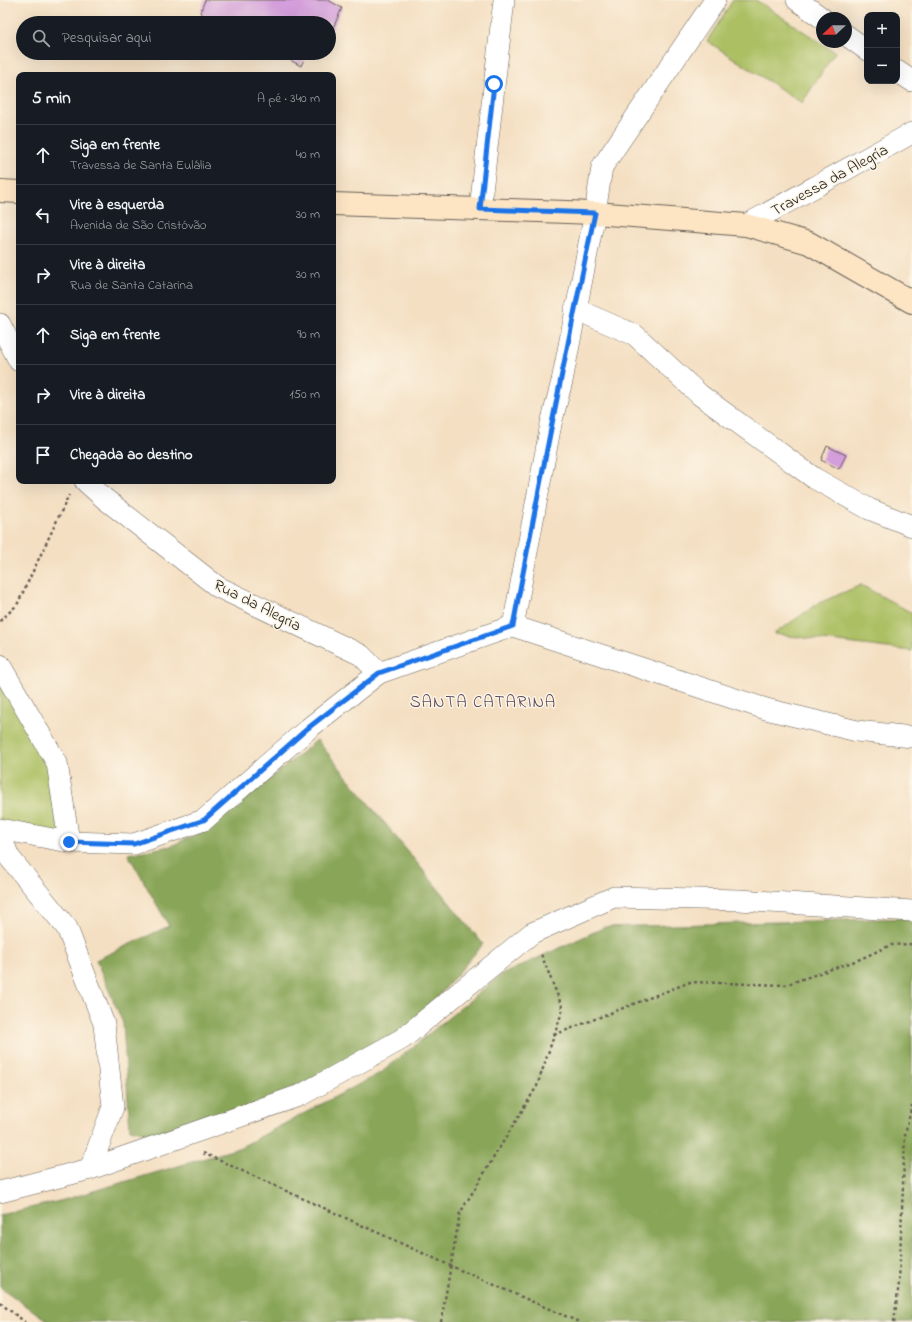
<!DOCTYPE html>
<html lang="pt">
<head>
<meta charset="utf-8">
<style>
  body { margin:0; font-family:"Indie Flower",sans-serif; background:#20242c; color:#f1f3f6 }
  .controls { position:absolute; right:12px; top:12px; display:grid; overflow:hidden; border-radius:8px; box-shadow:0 4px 16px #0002 }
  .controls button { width:36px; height:36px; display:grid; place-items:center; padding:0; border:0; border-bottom:1px solid #363941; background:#171b24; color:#f1f3f6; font:20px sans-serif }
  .compass { position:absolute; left:816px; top:12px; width:36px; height:36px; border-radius:50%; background:#171b24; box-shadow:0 4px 16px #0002; rotate:248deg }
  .stop { position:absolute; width:12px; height:12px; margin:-9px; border:3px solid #1a73e8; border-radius:50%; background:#fff }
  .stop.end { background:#1a73e8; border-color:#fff; box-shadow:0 1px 4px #0008 }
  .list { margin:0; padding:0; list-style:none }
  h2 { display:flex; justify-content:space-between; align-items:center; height:52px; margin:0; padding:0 16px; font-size:17px }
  h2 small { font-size:13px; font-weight:400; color:#9ea1a6 }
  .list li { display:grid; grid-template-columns:26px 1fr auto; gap:12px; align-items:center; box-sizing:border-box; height:60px; padding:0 16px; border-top:1px solid #363941 }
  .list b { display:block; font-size:15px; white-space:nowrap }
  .list p { margin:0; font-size:13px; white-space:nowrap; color:#9ea1a6 }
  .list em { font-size:13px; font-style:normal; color:#9ea1a6 }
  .icon { flex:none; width:22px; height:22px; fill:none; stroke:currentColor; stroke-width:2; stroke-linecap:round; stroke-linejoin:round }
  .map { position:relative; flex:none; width:912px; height:1322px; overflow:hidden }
  .search { position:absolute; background:#171b24; box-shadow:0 4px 16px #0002; left:16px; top:16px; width:320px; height:44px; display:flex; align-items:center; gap:10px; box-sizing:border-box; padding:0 14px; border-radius:22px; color:#9ea1a6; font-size:15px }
  .panel { position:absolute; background:#171b24; box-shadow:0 4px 16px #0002; left:16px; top:72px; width:320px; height:412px; border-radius:8px }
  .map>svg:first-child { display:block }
</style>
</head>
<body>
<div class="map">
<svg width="912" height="1322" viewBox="0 0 912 1322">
  <rect width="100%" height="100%" fill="#fcf5e5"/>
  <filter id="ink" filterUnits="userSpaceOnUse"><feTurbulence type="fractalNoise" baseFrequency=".025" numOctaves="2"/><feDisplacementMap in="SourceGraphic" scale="8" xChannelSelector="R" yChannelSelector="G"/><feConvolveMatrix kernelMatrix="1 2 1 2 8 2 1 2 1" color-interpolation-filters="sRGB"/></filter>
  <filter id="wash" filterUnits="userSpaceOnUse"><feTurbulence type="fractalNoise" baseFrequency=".012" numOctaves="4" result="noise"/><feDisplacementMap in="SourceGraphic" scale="16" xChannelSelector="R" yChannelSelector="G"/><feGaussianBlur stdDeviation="0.9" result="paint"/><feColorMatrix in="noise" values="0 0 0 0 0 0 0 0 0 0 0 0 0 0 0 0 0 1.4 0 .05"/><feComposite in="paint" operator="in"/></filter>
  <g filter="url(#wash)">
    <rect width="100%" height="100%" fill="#f4dfc2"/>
    <!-- green -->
    <g fill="#acbf63" stroke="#646e40">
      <path d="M733,0H756L835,52L802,103L707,41Z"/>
      <path d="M861,585L912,613V651L774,634L819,603Z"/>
      <path d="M0,665L57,763L69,842L0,829Z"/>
    </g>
    <!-- forest -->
    <g fill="#89a659" stroke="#52613a">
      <path d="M317,740L483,944L402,1039L175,1140L130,1129L123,1023L96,960L169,926L128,854L171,846L210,828Z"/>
      <path d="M912,918V1322H49L0,1287V1215L60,1201L239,1148L382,1072L501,975L605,927Z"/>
    </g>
    <g id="blocks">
      <!-- building -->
      <g fill="#d39edb">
        <path d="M205,0H328L342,8L329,37V23H220L200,13Z"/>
        <path d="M277,53H307L301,66Z"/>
        <path d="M827,446L846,455L839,469L821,460Z"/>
      </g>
    </g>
  </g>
  <g filter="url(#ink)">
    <use href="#blocks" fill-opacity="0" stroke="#686056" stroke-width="1"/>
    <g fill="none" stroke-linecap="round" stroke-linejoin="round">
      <defs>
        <g id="street">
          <path d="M797,0L822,18"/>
          <path d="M846,35L867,50"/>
          <path d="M897,71L912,81"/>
          <path d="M480,209L504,0"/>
          <path d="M746,225L912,133"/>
          <path d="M575,309L635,335L700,395L814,478L869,509L912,526"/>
          <path d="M0,324L19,361"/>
          <path d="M85,481L105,499L218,587L361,655L379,673"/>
          <path d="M513,626L551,424L562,381L595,213L602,167L715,0"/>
          <path d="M0,665L57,763L69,842"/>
          <path d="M0,829L69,842L134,844L204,820L309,728L379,673L513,626L766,709L857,731L912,737"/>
          <path d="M0,834L9,857L67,928L104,1024L113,1107L90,1169"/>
          <path d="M0,1192L90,1169L301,1095L402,1039L532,933L614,897L739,900L912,911"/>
        </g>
        <g id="secondary">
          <path d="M0,191L19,192"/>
          <path d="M333,204L595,213L746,225L809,243L912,302"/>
        </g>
      </defs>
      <!-- street casing -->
      <use href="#street" stroke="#686056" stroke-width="22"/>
      <!-- secondary casing -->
      <use href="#secondary" stroke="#686056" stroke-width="24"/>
      <!-- path -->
      <g stroke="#686056" stroke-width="2.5" stroke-dasharray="3 3" stroke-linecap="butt">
        <path d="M0,621L17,605L69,495"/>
        <path d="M554,1035L690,982L785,985L858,960L891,945L912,944"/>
        <path d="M203,1153L451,1266L579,1322"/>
        <path d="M0,1303L25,1322"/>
        <path d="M441,1322L460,1213L537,1086L563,1009L541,954"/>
        <path d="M894,1322L899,1283L905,1135L912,1105"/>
      </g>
      <!-- street -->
      <use href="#street" stroke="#fff" stroke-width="21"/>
      <!-- secondary -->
      <use href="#secondary" stroke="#fde5c4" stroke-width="22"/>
    </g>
  </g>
  <g fill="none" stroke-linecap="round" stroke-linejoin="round" filter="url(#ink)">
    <!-- route -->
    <path stroke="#1a73e8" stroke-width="5" d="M69,842L134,844L204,820L308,728L379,673L513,626C539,488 566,350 595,213L480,209L494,84"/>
  </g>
  <g text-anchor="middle" stroke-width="3" stroke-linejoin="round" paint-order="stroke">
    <!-- street labels -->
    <g font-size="16" fill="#1c1c1c" stroke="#fcf5e5">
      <text transform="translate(829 179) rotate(-29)" y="6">Travessa da Alegría</text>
      <text transform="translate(258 604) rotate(27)" y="6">Rua da Alegría</text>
    </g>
    <!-- neighbourhood labels -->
    <g font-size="17" letter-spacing="1" fill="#5c4a5f" stroke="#fcf5e5">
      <text x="483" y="707">SANTA CATARINA</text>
    </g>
  </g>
</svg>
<div class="controls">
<button>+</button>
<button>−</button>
</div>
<svg class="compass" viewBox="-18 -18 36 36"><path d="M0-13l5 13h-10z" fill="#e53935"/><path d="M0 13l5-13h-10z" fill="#9ea1a6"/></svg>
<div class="stop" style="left:494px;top:84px"></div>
<div class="stop end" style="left:69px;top:842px"></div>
<div class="search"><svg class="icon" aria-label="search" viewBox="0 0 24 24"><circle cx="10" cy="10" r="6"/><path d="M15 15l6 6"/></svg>Pesquisar aqui</div>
<section class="panel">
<h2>5 min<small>A pé · 340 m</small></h2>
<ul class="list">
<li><svg class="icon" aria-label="ahead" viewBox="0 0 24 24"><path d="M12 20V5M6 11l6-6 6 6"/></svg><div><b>Siga em frente</b><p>Travessa de Santa Eulália</p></div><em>40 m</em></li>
<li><svg class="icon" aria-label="left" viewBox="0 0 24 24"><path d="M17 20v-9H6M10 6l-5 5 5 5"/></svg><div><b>Vire à esquerda</b><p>Avenida de São Cristóvão</p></div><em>30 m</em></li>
<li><svg class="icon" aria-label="right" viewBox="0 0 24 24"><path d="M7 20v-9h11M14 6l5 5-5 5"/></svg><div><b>Vire à direita</b><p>Rua de Santa Catarina</p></div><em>30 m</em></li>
<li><svg class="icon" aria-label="ahead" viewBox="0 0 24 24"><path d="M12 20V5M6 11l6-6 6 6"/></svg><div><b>Siga em frente</b></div><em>90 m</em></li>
<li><svg class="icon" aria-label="right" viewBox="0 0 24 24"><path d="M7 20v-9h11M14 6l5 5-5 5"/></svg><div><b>Vire à direita</b></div><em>150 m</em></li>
<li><svg class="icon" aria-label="arrive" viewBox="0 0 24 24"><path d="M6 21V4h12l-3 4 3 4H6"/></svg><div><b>Chegada ao destino</b></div></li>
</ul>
</section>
</div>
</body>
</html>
